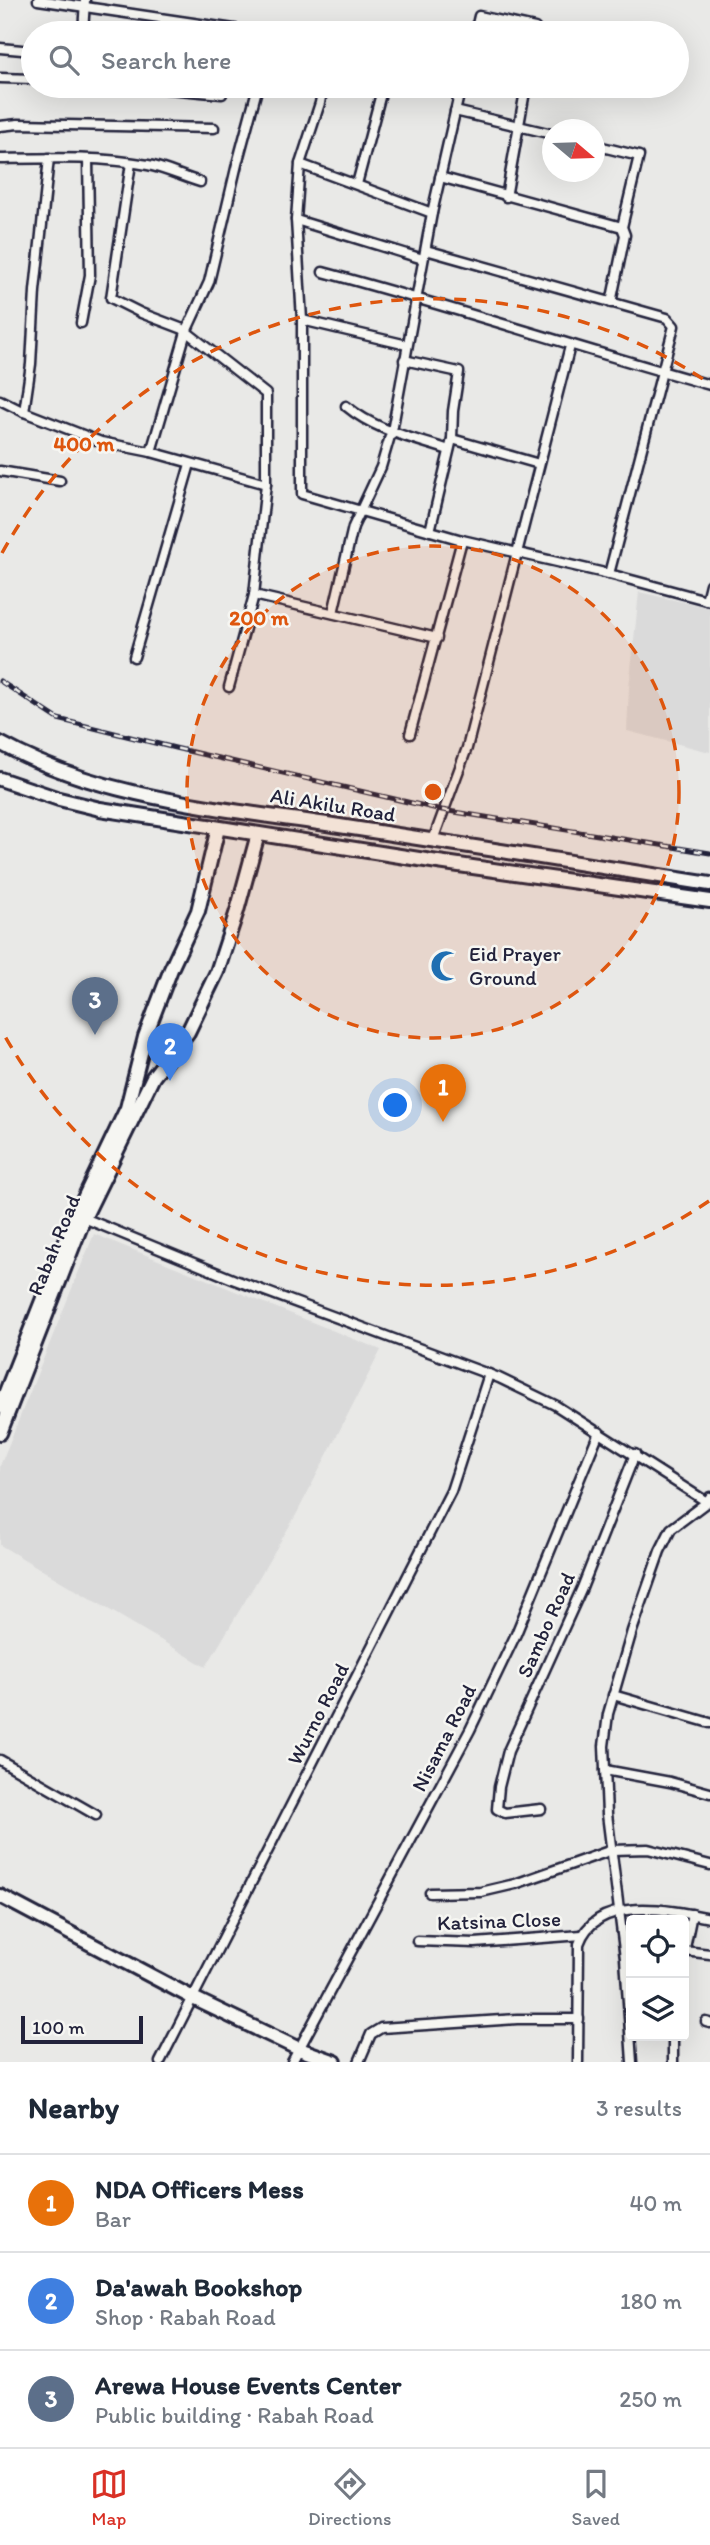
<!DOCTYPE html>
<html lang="en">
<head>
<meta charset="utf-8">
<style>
  body { margin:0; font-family:Itim,sans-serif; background:#f6f6f7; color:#1f2937 }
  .controls { position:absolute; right:21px; bottom:21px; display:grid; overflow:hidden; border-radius:7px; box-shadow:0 7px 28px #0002 }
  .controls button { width:63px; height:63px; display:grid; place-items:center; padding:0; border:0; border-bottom:2px solid #e0e1e3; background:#fff; color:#1f2937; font:35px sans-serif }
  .compass { position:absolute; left:542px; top:119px; width:63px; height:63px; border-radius:50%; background:#fff; box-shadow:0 7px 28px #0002; rotate:109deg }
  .scale { position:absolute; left:21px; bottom:18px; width:122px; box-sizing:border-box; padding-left:7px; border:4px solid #22223b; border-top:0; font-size:19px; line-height:24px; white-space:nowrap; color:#22223b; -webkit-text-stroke:5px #f6f6f2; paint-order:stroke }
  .you { position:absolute; left:396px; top:1106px; width:24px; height:24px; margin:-18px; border:5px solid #fff; border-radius:50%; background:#1a73e8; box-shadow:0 0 0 10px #1a73e833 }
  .badge { display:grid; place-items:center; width:46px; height:46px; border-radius:50%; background:#d93025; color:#fff; font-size:23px; font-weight:700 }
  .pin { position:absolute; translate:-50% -58px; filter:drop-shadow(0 2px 4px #0008) }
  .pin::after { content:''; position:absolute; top:37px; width:24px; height:21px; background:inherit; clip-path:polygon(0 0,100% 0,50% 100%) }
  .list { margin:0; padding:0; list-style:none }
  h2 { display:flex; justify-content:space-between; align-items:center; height:91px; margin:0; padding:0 28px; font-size:30px }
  h2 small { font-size:23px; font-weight:400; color:#747a83 }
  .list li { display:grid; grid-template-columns:46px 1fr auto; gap:21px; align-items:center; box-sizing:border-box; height:98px; padding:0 28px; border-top:2px solid #e0e1e3 }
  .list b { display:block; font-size:26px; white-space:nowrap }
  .list p { margin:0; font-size:23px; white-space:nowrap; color:#747a83 }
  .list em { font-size:23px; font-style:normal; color:#747a83 }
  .icon { flex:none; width:38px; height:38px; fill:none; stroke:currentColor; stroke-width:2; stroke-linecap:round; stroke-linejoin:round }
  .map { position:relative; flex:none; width:710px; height:2062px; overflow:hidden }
  .search { position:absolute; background:#fff; box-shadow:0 7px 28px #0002; left:21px; right:21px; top:21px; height:77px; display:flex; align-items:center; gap:18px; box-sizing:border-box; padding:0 24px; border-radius:38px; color:#747a83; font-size:26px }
  .sheet { height:385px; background:#fff }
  nav { display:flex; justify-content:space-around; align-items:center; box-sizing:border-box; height:98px; border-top:2px solid #e0e1e3; background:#fff; font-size:19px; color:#747a83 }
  nav a { display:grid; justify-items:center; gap:4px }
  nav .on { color:#d93025 }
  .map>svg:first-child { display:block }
</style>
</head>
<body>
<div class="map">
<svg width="710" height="2062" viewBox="0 0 710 2062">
  <rect width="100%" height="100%" fill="#e9e9e7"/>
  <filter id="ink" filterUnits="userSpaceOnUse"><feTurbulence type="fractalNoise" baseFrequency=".0143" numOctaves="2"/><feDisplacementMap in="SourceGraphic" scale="14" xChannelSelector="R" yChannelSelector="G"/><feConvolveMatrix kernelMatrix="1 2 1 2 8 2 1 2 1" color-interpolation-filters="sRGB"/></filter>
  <g filter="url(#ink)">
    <!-- built -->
    <g fill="#dadada">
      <path d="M639,592L710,608V752L627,731L629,688Z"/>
      <path d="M94,1234L381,1350L296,1515L206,1667L0,1545V1466Z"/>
    </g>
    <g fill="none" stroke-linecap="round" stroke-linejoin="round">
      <defs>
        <g id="street">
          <path d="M38,0L261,33"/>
          <path d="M83,33L85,0"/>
          <path d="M475,33L479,16L535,28L534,33"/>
          <path d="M0,48L33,51"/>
          <path d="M0,78L33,79"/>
          <path d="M137,86L222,94"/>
          <path d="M323,86L320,103L300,164L296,220L302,320V494L462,540L609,574L710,601"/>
          <path d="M455,111L552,134"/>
          <path d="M0,126L18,124L214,128"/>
          <path d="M594,145L639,156L622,227L625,235L611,303"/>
          <path d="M0,159C49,158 100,156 148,165C165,168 183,177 200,182"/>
          <path d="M131,163L111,298L141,313L183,329L266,394V484L254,595L229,687"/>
          <path d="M300,164L432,213"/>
          <path d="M440,177L622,227"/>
          <path d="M357,184L383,86"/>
          <path d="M506,197L526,86"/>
          <path d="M296,220L423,259"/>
          <path d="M426,250L667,318L674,326L609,574"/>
          <path d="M323,272C453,307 581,349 710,385"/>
          <path d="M302,320L407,345"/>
          <path d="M81,323L90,275L88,160"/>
          <path d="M404,360L459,372L453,411L452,439L430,531"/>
          <path d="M0,400L24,412L101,442L151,452L266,484"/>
          <path d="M346,406C376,431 413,438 449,450"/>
          <path d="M24,412L31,364L35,291L49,158"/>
          <path d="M452,439L539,464"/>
          <path d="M151,452L186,332L209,282L237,164L258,86"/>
          <path d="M0,471L60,481"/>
          <path d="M254,595L437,638"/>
          <path d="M706,600L710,584"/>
          <path d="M333,613L353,527L381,467L393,426L432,213L461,86"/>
          <path d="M134,657L190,464"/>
          <path d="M410,734L462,540"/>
          <path d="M433,840L467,748L570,346"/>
          <path d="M84,1218L235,1280L499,1378L555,1405L707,1502L710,1497"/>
          <path d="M613,1695L710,1723"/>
          <path d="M0,1760L96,1815"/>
          <path d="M605,1770L670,1782L710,1793"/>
          <path d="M541,1809L505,1813L497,1809L499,1787L508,1751L582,1588L635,1454"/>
          <path d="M430,1893L481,1892L515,1884L612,1850L648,1849L710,1865"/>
          <path d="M417,1941L475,1943L582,1935"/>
          <path d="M684,1951L710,1954"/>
          <path d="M684,1953L692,1914"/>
          <path d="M706,2022L710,2023"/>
          <path d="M673,2036V2062"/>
          <path d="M160,2062L451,1491L489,1374"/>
          <path d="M292,2062L470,1730L516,1634L599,1432"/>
          <path d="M359,2062L371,2034L381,2028L517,2019H579"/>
          <path d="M578,2062L579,1944C596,1894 671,1910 710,1918"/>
          <path d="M632,2062L625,1958L607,1814L604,1746L608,1714L632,1631L660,1551L671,1529L707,1502"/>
        </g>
        <path id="secondary" d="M0,1896L193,1998L299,2049L335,2062"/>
        <g id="primary">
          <path d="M0,743C101,799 221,808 333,825C459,844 584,864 710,884"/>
          <path d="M0,779L59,799L100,809L438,862L710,901"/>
          <path d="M0,1407L76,1215L127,1108L145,1037L171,969L198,911L218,828"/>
          <path d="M0,1433L84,1218L153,1077L188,1032L217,972L237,911L258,834"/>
        </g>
      </defs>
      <!-- street casing -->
      <use href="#street" stroke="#22223b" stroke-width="13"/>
      <!-- secondary casing -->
      <use href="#secondary" stroke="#22223b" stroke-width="18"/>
      <!-- primary casing -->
      <use href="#primary" stroke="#22223b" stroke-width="18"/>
      <!-- street -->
      <use href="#street" stroke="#f6f6f2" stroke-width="8"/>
      <!-- secondary -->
      <use href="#secondary" stroke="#f6f6f2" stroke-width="12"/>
      <!-- primary -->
      <use href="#primary" stroke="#f6f6f2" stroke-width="12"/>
      <defs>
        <path id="rail" d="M0,681L58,719L175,748L442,810L710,853"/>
      </defs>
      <!-- rail casing -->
      <use href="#rail" stroke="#22223b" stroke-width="5"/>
      <!-- rail -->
      <use href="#rail" stroke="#f6f6f2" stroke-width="2.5" stroke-dasharray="8" stroke-linecap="butt"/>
    </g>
  </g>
  <!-- distance rings -->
  <circle cx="433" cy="792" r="246" fill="#de560e" fill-opacity=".12"/>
  <g fill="none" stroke="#de560e" stroke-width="3.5" stroke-dasharray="12 9">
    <circle cx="433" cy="792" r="246"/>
    <path d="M709 1201A493 493 0 0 1 2 1031M2 553A493 493 0 0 1 709 383"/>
  </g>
  <!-- icons -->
  <defs>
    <symbol id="mosque-bare" viewBox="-9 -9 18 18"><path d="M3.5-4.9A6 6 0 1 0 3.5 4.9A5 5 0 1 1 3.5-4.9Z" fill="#1f6fb2" stroke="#f6f6f2" stroke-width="2.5" paint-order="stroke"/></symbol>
  </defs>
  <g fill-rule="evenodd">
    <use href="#mosque-bare" x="424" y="944" width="44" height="44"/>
  </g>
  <g text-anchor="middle" stroke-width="5" stroke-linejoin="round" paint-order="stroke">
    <!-- street labels -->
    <g font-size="21" fill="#22223b" stroke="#f6f6f2">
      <text transform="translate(333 805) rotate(9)" y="7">Ali Akilu Road</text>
      <text transform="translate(54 1245) rotate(-68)" y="7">Rabah Road</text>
      <text transform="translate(546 1625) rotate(-66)" y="7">Sambo Road</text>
      <text transform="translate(318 1714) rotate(-63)" y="7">Wurno Road</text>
      <text transform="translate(444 1738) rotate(-63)" y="7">Nisama Road</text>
      <text transform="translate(499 1921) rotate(-2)" y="7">Katsina Close</text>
    </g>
    <!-- poi labels -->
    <g font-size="21" fill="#22223b" stroke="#f6f6f2" text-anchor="start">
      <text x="469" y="961">Eid Prayer<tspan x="469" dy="24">Ground</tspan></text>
    </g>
  </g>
  <circle cx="433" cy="792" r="10" fill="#de560e" stroke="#f6f6f2" stroke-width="3.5"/>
  <g font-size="21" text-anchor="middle" font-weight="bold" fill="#de560e" stroke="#f6f6f2" stroke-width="5" stroke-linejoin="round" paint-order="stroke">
    <text x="84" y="451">400 m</text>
    <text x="259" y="625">200 m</text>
  </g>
</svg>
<div class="controls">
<button><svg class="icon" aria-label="locate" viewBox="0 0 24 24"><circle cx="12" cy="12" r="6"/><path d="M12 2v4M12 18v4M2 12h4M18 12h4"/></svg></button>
<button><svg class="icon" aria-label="layers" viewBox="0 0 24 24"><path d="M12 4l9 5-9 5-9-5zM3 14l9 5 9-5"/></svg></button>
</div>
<svg class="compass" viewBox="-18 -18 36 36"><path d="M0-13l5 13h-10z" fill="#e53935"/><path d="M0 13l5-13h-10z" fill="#747a83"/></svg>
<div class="scale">100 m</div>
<div class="you"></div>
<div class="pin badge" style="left:443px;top:1122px;background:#e8710a">1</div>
<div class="pin badge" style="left:170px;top:1081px;background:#3f7fe0">2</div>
<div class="pin badge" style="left:95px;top:1035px;background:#5c6f8a">3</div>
<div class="search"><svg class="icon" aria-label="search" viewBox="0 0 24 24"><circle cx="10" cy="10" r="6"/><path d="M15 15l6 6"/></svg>Search here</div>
</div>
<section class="sheet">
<h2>Nearby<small>3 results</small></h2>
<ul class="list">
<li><span class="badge" style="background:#e8710a">1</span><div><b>NDA Officers Mess</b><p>Bar</p></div><em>40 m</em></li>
<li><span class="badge" style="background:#3f7fe0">2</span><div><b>Da'awah Bookshop</b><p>Shop · Rabah Road</p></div><em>180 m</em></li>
<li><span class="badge" style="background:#5c6f8a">3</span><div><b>Arewa House Events Center</b><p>Public building · Rabah Road</p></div><em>250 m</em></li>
</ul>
</section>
<nav>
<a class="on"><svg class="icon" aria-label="map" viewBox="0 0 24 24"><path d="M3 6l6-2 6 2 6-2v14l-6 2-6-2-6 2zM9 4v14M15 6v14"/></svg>Map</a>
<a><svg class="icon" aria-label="directions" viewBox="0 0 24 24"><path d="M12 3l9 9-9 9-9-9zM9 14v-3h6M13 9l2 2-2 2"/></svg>Directions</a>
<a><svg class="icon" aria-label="saved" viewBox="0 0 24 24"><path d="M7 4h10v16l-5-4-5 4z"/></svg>Saved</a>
</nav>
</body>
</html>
